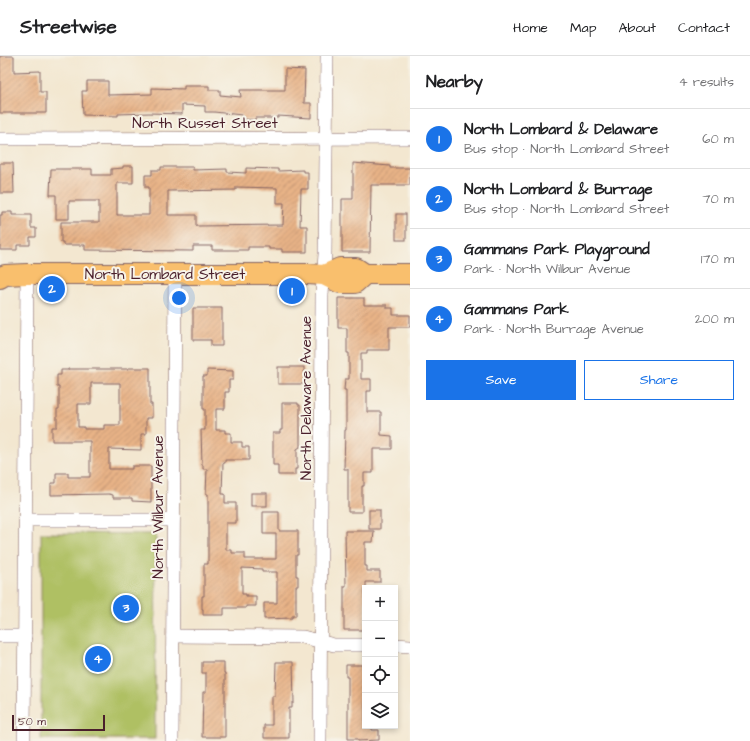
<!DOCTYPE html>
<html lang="en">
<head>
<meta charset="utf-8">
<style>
  body { margin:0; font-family:"Architects Daughter",sans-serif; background:#f2f2f2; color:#202124 }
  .controls { position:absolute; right:12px; bottom:12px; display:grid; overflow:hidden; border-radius:0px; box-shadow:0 2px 6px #0003 }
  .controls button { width:36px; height:36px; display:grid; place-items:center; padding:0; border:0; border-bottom:1px solid #e0e0e0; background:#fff; color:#202124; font:20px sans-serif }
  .scale { position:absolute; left:12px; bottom:10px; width:93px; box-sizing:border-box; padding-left:4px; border:2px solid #4a1f2b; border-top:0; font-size:11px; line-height:14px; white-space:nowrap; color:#4a1f2b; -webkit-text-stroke:3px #f7f3e8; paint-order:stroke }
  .you { position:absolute; left:179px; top:242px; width:14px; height:14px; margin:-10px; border:3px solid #fff; border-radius:50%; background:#1a73e8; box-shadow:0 0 0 6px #1a73e833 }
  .badge { display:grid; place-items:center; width:26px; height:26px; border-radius:50%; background:#1a73e8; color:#fff; font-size:13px; font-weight:700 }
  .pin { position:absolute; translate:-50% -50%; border:2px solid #fff; box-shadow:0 1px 4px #0006 }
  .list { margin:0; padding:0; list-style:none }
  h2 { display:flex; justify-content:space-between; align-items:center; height:52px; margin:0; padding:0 16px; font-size:17px }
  h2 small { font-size:13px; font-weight:400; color:#757577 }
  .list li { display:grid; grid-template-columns:26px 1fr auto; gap:12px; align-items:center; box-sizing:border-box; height:60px; padding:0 16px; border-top:1px solid #e0e0e0 }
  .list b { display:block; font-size:15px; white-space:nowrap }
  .list p { margin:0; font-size:13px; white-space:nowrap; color:#757577 }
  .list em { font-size:13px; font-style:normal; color:#757577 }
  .actions { display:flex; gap:8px; padding:12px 16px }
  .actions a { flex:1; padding:9px 0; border:1px solid #1a73e8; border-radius:0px; text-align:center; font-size:14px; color:#1a73e8 }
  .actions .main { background:#1a73e8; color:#fff }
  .icon { flex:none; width:22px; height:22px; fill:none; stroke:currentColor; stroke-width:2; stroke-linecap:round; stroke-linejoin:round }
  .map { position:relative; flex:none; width:410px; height:685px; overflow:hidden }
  header { display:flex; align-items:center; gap:24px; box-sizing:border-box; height:56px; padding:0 20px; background:#fff; border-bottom:1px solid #e0e0e0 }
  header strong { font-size:19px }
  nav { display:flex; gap:22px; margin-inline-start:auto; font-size:14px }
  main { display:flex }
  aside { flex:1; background:#fff }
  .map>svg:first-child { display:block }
</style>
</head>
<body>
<header>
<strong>Streetwise</strong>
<nav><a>Home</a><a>Map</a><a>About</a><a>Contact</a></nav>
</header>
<main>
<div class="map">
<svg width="410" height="685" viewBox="0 0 410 685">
  <defs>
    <pattern id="building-hatch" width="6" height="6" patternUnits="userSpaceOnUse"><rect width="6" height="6" fill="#e8b387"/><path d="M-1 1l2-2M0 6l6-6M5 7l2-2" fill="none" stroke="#be916f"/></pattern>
  </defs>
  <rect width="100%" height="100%" fill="#f7f3e8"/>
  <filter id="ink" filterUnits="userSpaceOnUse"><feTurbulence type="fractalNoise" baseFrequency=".025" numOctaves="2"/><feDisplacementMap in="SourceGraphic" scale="8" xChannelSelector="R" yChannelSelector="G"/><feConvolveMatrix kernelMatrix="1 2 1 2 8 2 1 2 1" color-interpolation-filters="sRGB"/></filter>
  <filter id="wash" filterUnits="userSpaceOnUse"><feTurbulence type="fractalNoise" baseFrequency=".012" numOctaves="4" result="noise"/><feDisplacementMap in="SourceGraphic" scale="16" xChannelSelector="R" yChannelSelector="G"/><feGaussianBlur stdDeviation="0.9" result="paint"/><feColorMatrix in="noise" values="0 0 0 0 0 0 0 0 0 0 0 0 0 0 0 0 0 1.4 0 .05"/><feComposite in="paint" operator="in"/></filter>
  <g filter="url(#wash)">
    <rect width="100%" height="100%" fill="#f3e7d0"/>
    <!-- park -->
    <path fill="#afc063" stroke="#7c7047" d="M41,477L156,478L155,683H41Z"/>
    <g id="blocks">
      <!-- building -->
      <g fill="url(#building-hatch)" fill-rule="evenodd">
        <path d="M0,0H14V16L40,15V36H46V57H0Z"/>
        <path d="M285,13L305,14L304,47H311V62L278,60V62H255V64L242,63V59L214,56H205V50L182,49V58L149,57L118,58V60L83,59L82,35H87V25H108V39L152,38V32L184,33V30H209V34H220V39L241,41L240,34H285Z"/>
        <path d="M0,107H13L14,137H0Z"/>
        <path d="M353,107L390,110V112H410V129H371L370,196H342V143H353Z"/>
        <path d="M123,110H133V127H117V159H149V131H145V119H152V114H161V111H193V114L227,113V116L246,117V112L278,113V115L303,114V116H308V133H301L300,170H307V196H282V193H269V191H248V194H212V190H193V195L85,194V189H63V186H61V166H99V145H69V163H56V139H50L51,113H92V119H111V113L123,112ZM236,131L277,132V147H284L283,169L196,170V159H168V135L236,134Z"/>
        <path d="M2,156H12V159H31V172H36V181H30V189H17V194H0V159H2Z"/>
        <rect x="396" y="158" width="10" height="26"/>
        <path d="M338,242H364V249H387V252H393V259H410V271H389V294H367V297H361V323H371V335H367V356H381V379L392,380V393H373V417H364V430H362V456H348V413H344L345,374H346V334H344L345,323H349V297H347V272H338Z"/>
        <path d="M193,252H222V290H211V284H193Z"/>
        <rect x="278" y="311" width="26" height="17"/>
        <path d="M128,312H150V348H152V362H146V378H141V394L109,393V413H132V410H151V446L132,445V442H113V439L109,438L51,439V427H56V417H68V421H90V385H52V371H57V353H59V331H57V319H61V314H68V313H128ZM91,327H120V369H104V373H84V371H78V348H91Z"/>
        <path d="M207,314L233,315V324H229V336H225V353H216V374H225V377H231V386H242V391H249V404H225V407H223L222,438H225V447H236V467H226V494H232V497H245V503H276V478H263V456H279V475H298V499H296V520H298V530H296V560H292V562L264,563V547H277V516H262V513L242,512V538H246V540H256V550H246V552H224V559H203V553H202V540H204V508H208V438H206L207,413H203V409H202L201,374H205V353H203V320H207Z"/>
        <path d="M282,347H298V349H300V391L297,393V413H295V419H278V409H273V377H280V374H282Z"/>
        <rect x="251" y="437" width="16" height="13"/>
        <rect x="369" y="454" width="11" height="19"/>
        <path d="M345,475H374L373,486H365V510H367V515H380V526H366V532H365V574H344V530H346Z"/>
        <path d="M202,606H224V617H225V681H202L203,636H206V617H202Z"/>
        <path d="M276,606H293L294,647H292V652H289V682H264V669H272V640H275Z"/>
        <path d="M346,609H365V670H372V674H379V684L358,685V683H348V621H346Z"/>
      </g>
    </g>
  </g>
  <g filter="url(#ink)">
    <use href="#blocks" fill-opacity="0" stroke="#856565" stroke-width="1"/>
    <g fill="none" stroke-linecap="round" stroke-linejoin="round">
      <defs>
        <g id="minor">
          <path d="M0,83L410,82"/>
          <path d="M26,464H173"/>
          <path d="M0,580H25"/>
          <path d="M173,580L303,581L334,589H365"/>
          <path d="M395,589L410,590"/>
          <path d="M24,685L27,218"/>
          <path d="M172,685L175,217"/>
          <path d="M320,685L322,239L325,198L327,0"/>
        </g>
        <g id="primary">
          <path d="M324,219L340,212H356L365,218H410"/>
          <path d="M0,222L5,219L27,218H307L324,219L340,227H355L365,218"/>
        </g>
      </defs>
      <!-- minor casing -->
      <use href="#minor" stroke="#856565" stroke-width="14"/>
      <!-- primary casing -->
      <use href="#primary" stroke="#856565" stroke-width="22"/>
      <!-- minor -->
      <use href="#minor" stroke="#fff" stroke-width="13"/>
      <!-- primary -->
      <use href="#primary" stroke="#f9bf6d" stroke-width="20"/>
    </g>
  </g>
  <g text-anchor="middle" stroke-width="4" stroke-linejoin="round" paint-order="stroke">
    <!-- street labels -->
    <g font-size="15" fill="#4a1f2b" stroke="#f7f3e8">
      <text x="205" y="72">North Russet Street</text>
      <text x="165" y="223">North Lombard Street</text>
      <text transform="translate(306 342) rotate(-90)" y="5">North Delaware Avenue</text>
      <text transform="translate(158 451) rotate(-90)" y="5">North Wilbur Avenue</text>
    </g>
  </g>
</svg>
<div class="controls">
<button>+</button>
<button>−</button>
<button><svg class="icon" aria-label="locate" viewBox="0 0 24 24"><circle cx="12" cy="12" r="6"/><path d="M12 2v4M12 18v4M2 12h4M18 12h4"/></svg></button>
<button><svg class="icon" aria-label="layers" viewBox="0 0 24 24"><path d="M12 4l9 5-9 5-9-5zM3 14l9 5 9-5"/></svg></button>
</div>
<div class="scale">50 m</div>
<div class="you"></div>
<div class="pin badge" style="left:292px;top:235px">1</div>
<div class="pin badge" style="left:52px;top:233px">2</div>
<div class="pin badge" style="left:126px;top:552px">3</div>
<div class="pin badge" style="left:98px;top:603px">4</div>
</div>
<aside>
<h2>Nearby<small>4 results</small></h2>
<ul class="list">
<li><span class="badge">1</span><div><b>North Lombard &amp; Delaware</b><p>Bus stop · North Lombard Street</p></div><em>60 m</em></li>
<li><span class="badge">2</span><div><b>North Lombard &amp; Burrage</b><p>Bus stop · North Lombard Street</p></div><em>70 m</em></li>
<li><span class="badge">3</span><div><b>Gammans Park Playground</b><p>Park · North Wilbur Avenue</p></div><em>170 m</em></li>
<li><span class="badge">4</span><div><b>Gammans Park</b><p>Park · North Burrage Avenue</p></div><em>200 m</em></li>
</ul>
<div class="actions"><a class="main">Save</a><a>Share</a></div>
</aside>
</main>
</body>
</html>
